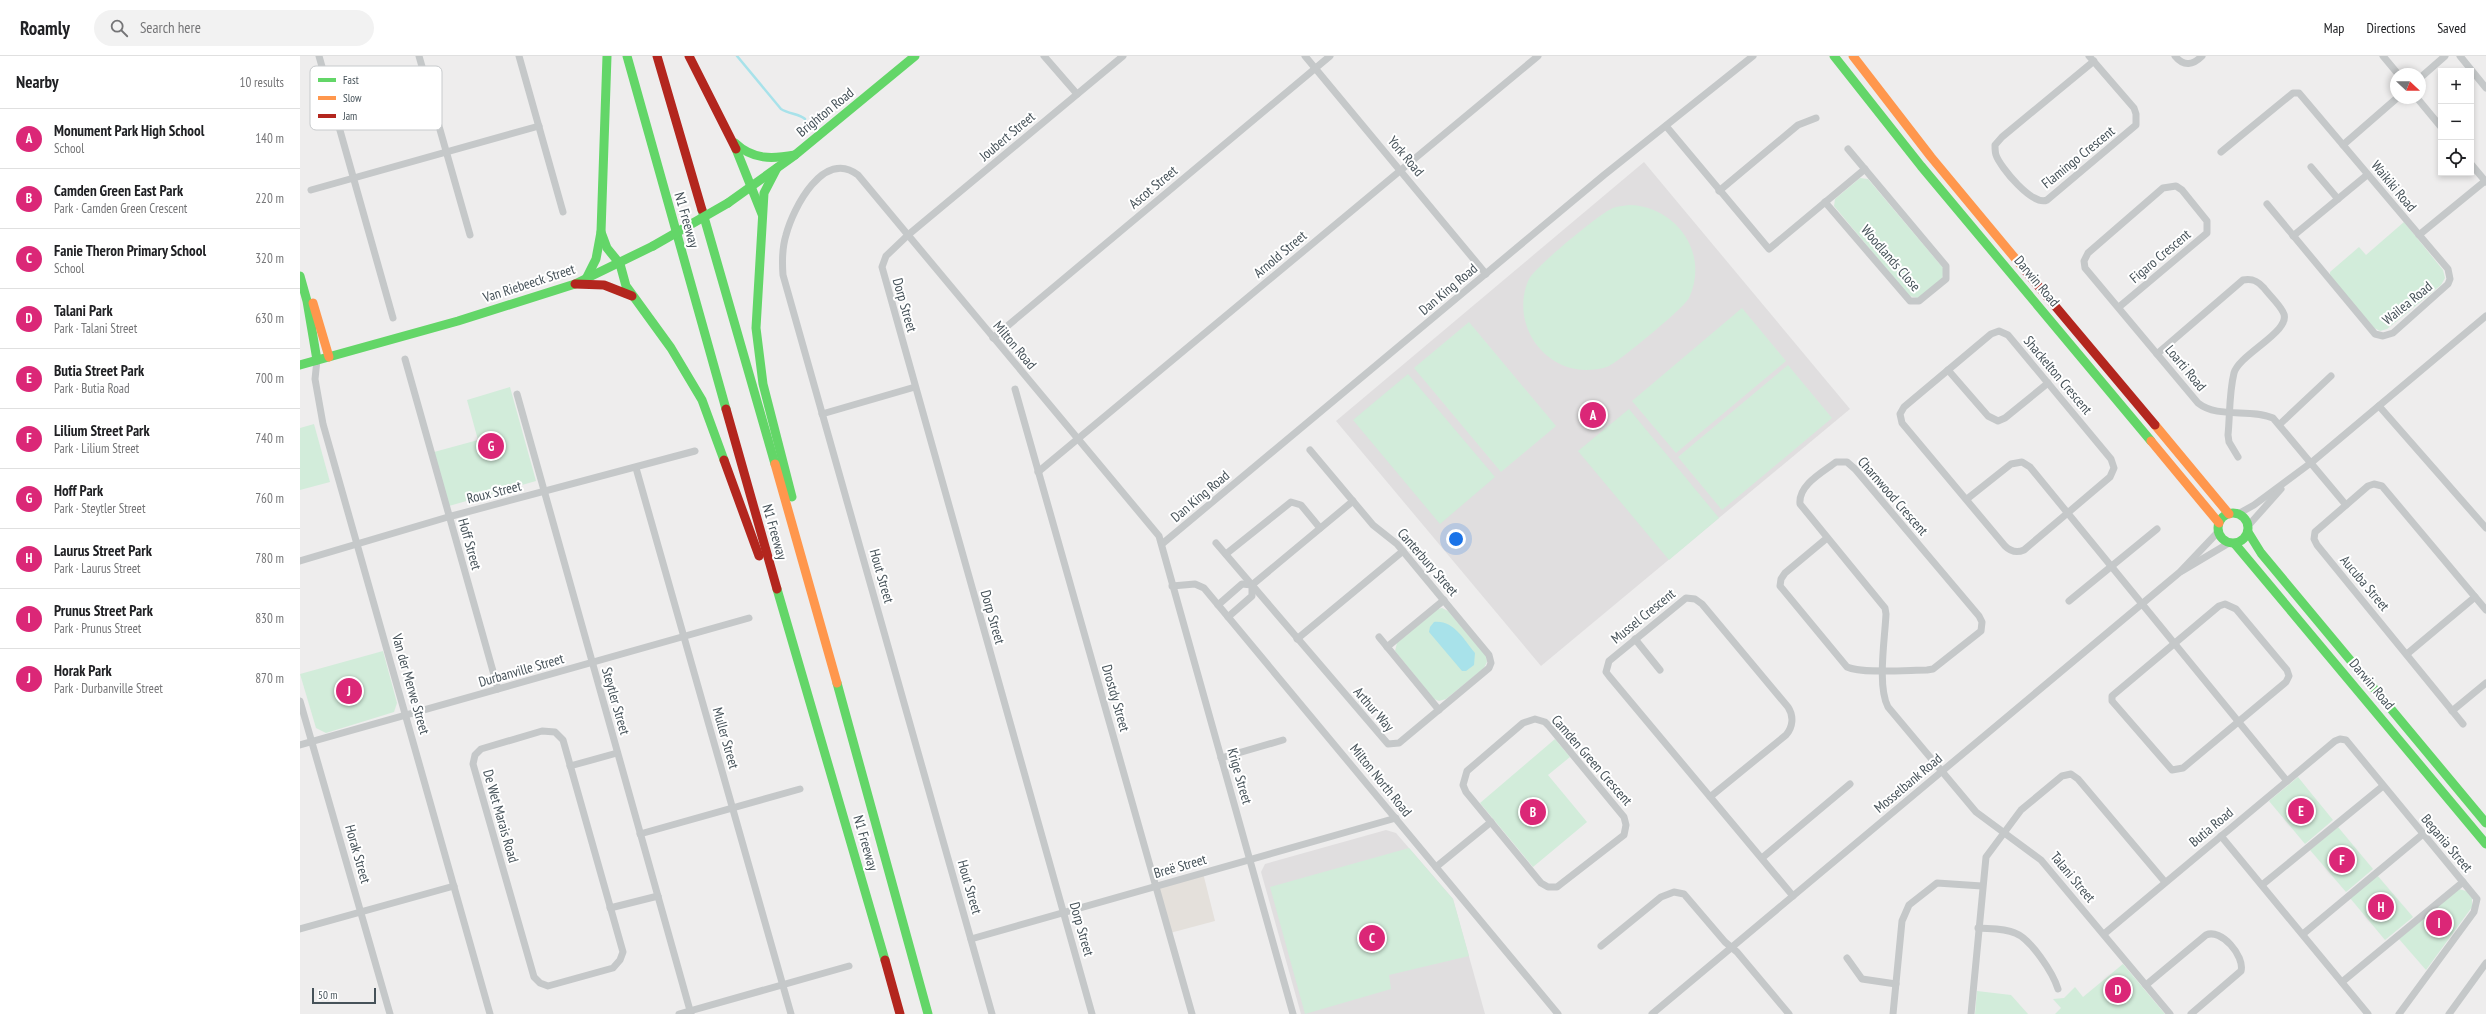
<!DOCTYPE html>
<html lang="en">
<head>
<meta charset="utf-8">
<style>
  body { margin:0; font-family:"PT Sans Narrow",sans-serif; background:#f2f2f2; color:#202124 }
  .controls { position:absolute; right:12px; top:12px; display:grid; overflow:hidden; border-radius:0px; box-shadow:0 2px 6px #0003 }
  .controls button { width:36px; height:36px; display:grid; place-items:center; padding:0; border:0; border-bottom:1px solid #e0e0e0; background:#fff; color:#202124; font:20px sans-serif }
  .compass { position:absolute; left:2090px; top:12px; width:36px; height:36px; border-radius:50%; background:#fff; box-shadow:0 2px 6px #0003; rotate:112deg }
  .scale { position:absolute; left:12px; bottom:10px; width:64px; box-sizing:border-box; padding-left:4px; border:2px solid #465259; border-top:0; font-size:11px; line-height:14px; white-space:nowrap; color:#465259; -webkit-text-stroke:3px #fff; paint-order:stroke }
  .you { position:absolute; left:1156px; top:483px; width:14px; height:14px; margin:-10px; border:3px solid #fff; border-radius:50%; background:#1a73e8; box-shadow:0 0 0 6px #1a73e833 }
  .badge { display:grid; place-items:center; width:26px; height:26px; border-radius:50%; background:#db2777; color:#fff; font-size:13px; font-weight:700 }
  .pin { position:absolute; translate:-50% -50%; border:2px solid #fff; box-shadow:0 1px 4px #0006 }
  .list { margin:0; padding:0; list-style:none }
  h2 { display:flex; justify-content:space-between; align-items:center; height:52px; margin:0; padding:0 16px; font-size:17px }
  h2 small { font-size:13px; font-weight:400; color:#757577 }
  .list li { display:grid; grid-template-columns:26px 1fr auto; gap:12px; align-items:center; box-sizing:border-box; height:60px; padding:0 16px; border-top:1px solid #e0e0e0 }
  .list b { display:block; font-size:15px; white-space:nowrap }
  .list p { margin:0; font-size:13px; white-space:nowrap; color:#757577 }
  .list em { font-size:13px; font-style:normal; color:#757577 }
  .icon { flex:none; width:22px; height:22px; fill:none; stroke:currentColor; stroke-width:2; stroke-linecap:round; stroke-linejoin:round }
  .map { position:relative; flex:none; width:2186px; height:958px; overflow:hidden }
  header { display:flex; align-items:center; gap:24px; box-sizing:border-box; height:56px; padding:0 20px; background:#fff; border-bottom:1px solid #e0e0e0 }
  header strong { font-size:19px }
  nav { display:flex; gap:22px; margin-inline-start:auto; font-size:14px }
  .search { width:280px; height:36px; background:#f2f2f2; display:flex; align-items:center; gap:10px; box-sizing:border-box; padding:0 14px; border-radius:22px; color:#757577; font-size:15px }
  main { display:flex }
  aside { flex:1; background:#fff }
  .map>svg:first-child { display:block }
</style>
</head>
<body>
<header>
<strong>Roamly</strong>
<div class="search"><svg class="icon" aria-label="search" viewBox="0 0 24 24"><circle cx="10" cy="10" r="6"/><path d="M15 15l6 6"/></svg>Search here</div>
<nav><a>Map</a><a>Directions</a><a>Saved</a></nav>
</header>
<main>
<aside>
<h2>Nearby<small>10 results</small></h2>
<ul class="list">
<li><span class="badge">A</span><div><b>Monument Park High School</b><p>School</p></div><em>140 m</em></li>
<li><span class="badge">B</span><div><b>Camden Green East Park</b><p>Park · Camden Green Crescent</p></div><em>220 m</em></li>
<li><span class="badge">C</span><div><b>Fanie Theron Primary School</b><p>School</p></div><em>320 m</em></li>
<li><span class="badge">D</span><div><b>Talani Park</b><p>Park · Talani Street</p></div><em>630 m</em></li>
<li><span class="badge">E</span><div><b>Butia Street Park</b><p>Park · Butia Road</p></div><em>700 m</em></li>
<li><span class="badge">F</span><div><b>Lilium Street Park</b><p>Park · Lilium Street</p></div><em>740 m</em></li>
<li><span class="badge">G</span><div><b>Hoff Park</b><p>Park · Steytler Street</p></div><em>760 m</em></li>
<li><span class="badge">H</span><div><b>Laurus Street Park</b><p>Park · Laurus Street</p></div><em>780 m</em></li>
<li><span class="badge">I</span><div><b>Prunus Street Park</b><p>Park · Prunus Street</p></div><em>830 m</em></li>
<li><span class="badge">J</span><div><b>Horak Park</b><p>Park · Durbanville Street</p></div><em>870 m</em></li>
</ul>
</aside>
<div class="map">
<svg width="2186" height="958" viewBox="0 0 2186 958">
  <rect width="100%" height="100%" fill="#eeeded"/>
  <!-- commercial -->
  <path fill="#e4e0db" d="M903,817L915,865L870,877L856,831Z"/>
  <!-- education -->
  <g fill="#e0dedf">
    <path d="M1344,106L1550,353L1241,610L1036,365Z"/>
    <path d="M1086,774L1096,777L1153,843L1185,958H1001L961,816L965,808Z"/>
  </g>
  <!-- green -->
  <g fill="#d2ecda">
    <path d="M1560,122L1568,123L1644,213L1642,223L1618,242L1609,240L1534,150L1535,143Z"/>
    <path d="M1329,149C1376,150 1410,197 1389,242C1384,252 1321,304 1309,310C1302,313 1293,314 1285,314C1240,313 1210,264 1229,223C1234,212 1298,159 1311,153C1316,150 1323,150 1329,149Z"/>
    <path d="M2104,166L2143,214L2145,222L2141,229L2087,273L2080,275L2074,272L2030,220V216L2059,191L2066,199Z"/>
    <path d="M1442,252L1486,305L1376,397L1332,345Z"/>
    <path d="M1169,266L1256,370L1201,416L1114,312Z"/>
    <path d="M1488,309L1532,362L1422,454L1378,401Z"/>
    <path d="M1108,318L1195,421L1140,468L1053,364Z"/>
    <path d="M210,331L236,425L149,450L134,396L178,384L167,344Z"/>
    <path d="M1329,353L1419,462L1369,504L1278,395Z"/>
    <path d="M14,368L30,426L0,434V372Z"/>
    <path d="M1142,552L1148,555L1186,600L1187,606L1184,612L1146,643L1139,645L1134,643L1095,595L1097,587L1138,553Z"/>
    <path d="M83,595L97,647L94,656L26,677L16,672L0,618Z"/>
    <path d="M1255,683L1270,701L1248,719L1287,766L1233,811L1180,747Z"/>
    <path d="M1998,721L2033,764L2005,788L1969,745Z"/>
    <path d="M2038,771L2073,813L2046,836L2010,794Z"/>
    <path d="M1109,792L1153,843L1169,900L1089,919L1091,933L1005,958L970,831Z"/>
    <path d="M2077,819L2113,861L2085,884L2050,842Z"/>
    <path d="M2159,833L2166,835L2172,842V851L2126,914L2099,883Z"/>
    <path d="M1823,908L1865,958H1755L1761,952L1753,943L1764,942L1775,931L1783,941Z"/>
    <path d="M1677,935L1711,939L1728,958H1675Z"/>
  </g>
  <!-- water -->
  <path fill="#a8e2ea" d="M1134,566C1154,564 1164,584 1175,597L1174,609L1166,615H1162L1129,576L1130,571Z"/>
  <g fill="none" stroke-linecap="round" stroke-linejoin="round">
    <!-- stream -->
    <path stroke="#a8e2ea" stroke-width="2.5" d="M437,0L481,53C489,58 500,58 505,63"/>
    <!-- street -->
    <g stroke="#c5c8c9" stroke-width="7">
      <path d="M19,0L93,262"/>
      <path d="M119,0L170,179"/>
      <path d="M219,0L263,156"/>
      <path d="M744,0L777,38"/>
      <path d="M1005,0L1186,218"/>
      <path d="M1789,0L1834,52L1836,58V69L1747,144C1733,151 1700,111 1696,99C1695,96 1695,92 1695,89L1702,81L1794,5"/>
      <path d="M1875,0C1884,11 1893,9 1902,0"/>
      <path d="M2083,0L2098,18"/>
      <path d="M2160,0L2186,32"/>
      <path d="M2120,22L2145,0"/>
      <path d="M2117,42L2141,71"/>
      <path d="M1366,70L1469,193L1565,113"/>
      <path d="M2043,89L2097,42"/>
      <path d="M1921,96L1993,37H1999L2148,213L2150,223L2148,228L2093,277L2083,280L2075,278L1967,148"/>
      <path d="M2171,108L2186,126"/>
      <path d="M2011,111L2038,143"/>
      <path d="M11,134L239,70"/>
      <path d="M1419,135L1498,69L1516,62"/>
      <path d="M1525,146L1610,245H1619L1646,223V210L1548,93"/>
      <path d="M2119,179L2185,125"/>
      <path d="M1993,180L2067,119"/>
      <path d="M1819,251L1907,177V165L1882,134L1876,130L1863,132L1788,197L1784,205L1785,212L1898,347C1918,363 1950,352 1973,362L2046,449"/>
      <path d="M1699,275L1708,279L1811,403L1814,412L1810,421L1724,494C1717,497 1711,496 1705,490L1602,367L1600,358L1604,351L1691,278Z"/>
      <path d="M693,282L1030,0"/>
      <path d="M1857,298L1943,224C1952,222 1958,225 1964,232C1970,240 1979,248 1983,256C1994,274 1939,298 1934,317C1929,337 1930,359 1928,379L1929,386L1938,401"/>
      <path d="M105,303L198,633"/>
      <path d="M17,304L15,323L23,368L190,958"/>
      <path d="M1648,314L1688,360L1698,365L1705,362L1748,327"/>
      <path d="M715,333L892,958"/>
      <path d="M217,338L391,958"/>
      <path d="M2079,350L2186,472"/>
      <path d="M522,358L615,331"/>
      <path d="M1980,368L2031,320"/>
      <path d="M336,412L491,958"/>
      <path d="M738,416L1238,0"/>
      <path d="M1667,443L1711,408L1722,406L1730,411L1987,725"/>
      <path d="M1938,458L1954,449L2012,406L2186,260"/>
      <path d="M1948,470L1981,433"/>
      <path d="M1527,482L1485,517L1481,523L1480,530L1547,611C1562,618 1609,614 1627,614L1633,613L1681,575L1682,566L1679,560L1555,413L1547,406H1536C1523,416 1498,429 1500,448L1585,552L1586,558C1585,582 1577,630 1588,651L1676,756L1741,804L1870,958"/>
      <path d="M916,487L1088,688L1099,687L1189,612L1191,607L1189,599L1097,488L1073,469L1010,394"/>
      <path d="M862,488L1304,119L1453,0"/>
      <path d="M926,498L991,446L1001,449L1020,472"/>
      <path d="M0,505L148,461L395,395"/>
      <path d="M1882,515L1929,487"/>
      <path d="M872,530L895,528L904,532L1258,958"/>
      <path d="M1769,545L1857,473"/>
      <path d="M1925,548L1936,553L1987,614L1989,620L1986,626L1883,712L1872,714L1812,645V640L1919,550Z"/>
      <path d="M918,549L942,528L952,529L1053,445"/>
      <path d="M928,561L952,540V529"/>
      <path d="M1079,581L1139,654"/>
      <path d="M997,583L1103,495"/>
      <path d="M1335,583L1360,614"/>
      <path d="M1087,591L1144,544"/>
      <path d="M2107,598L2175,541"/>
      <path d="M0,645L90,958"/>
      <path d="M2152,655L2186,627"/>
      <path d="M1235,663L1245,666L1249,670L1324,761L1326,769L1324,779L1257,831H1248L1241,827L1166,736L1163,729L1167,715L1223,667Z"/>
      <path d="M2163,668L2017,489L2014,483L2015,476L2068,430L2074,428L2082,430L2186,554"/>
      <path d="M242,675L255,676L263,684L323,896L320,904L313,912L248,930L240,927L234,921L173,708L175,699L181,693Z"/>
      <path d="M0,689L449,562"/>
      <path d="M921,702L983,684"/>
      <path d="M270,710L317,697"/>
      <path d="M1410,741L1486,679C1493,671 1494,660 1488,651L1402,548L1395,543L1386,542L1309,605L1306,616L1309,620L1493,840"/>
      <path d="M340,778L500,733"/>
      <path d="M1921,780L2068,958"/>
      <path d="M1462,802L1550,728"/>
      <path d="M1136,811L1191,766"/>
      <path d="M1962,829L2083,730"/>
      <path d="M310,852L358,840"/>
      <path d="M1678,872C1690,873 1704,872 1715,877C1731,883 1753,917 1758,933"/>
      <path d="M0,873L154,830"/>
      <path d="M1804,878L2035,685L2040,683L2046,684L2177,843L2174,856L2099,958"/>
      <path d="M2003,878L2123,778"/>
      <path d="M671,883L1096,762"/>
      <path d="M1301,890L1361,841L1374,836L1384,838L1425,886L1437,896L1489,958"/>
      <path d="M1547,902L1562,923L1596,928"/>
      <path d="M2042,926L2163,826"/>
      <path d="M1846,929L1906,879C1921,872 1945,900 1941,915L1891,958"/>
      <path d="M379,958L549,910"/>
      <path d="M692,958L483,219C482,206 482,192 486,179C493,152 524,92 558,119L859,480L993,958"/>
      <path d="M792,958L582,211L586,200L608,179L823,0"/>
      <path d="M1352,958L1880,516L1918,476"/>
      <path d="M1593,958L1602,865L1609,849L1637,827L1682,830"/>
      <path d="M1671,958L1686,801L1721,754L1762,720L1771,718L1778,723L1865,826"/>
      <path d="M2149,958L2186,907"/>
    </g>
    <!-- fast -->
    <g stroke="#63d668" stroke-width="9">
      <path d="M327,0L426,353"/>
      <path d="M1534,0L1621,110L1851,385"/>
      <path d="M435,87C453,104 472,103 495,99"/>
      <path d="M436,93L462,158"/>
      <path d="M477,112L464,137L456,272L463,328L492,441"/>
      <path d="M428,147L495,99L615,0"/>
      <path d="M402,154L475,408"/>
      <path d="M301,176L307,192L320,208L326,230L371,292L402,344L424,404"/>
      <path d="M0,220L7,245L17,304"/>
      <path d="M286,223L296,203L301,176L307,0"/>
      <path d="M0,309L158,265L275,228L353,190"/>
      <circle cx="1933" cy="472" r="15"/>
      <path d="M1948,476L1961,497L2186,767"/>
      <path d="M1935,488L2186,788"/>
      <path d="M477,533L585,904"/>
      <path d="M537,627L628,958"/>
    </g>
    <!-- slow -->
    <g stroke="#ff974d" stroke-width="9">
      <path d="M1553,0L1631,101L1724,213"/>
      <path d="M13,247L29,301"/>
      <path d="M1855,369L1929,458"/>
      <path d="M1851,385L1919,467"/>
      <path d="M475,408L537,627"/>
    </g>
    <!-- jam -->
    <g stroke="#b3261e" stroke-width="9">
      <path d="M357,0L402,154"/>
      <path d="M389,0L436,93"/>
      <path d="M1724,213L1855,369"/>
      <path d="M275,228L304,229L332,240"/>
      <path d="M426,353L477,533"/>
      <path d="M424,404L459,500"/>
      <path d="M585,904L600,958"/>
    </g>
    <!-- fast-bridge -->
    <path stroke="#63d668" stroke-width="9" d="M353,190L428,147"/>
  </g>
  <g text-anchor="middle" stroke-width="4" stroke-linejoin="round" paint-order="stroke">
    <!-- street labels -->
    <g font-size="14" fill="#465259" stroke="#fff">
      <text transform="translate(525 56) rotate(-39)" y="5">Brighton Road</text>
      <text transform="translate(707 80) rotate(-40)" y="5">Joubert Street</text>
      <text transform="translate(1106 100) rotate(50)" y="5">York Road</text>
      <text transform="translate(1778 101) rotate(-39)" y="5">Flamingo Crescent</text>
      <text transform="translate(2094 130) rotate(50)" y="5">Waikiki Road</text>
      <text transform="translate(853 131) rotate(-40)" y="5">Ascot Street</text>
      <text transform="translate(387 164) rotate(74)" y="5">N1 Freeway</text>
      <text transform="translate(980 198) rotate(-40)" y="5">Arnold Street</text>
      <text transform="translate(1860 200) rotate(-40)" y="5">Figaro Crescent</text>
      <text transform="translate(1591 202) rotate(49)" y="5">Woodlands Close</text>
      <text transform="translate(1737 225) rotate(50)" y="5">Darwin Road</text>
      <text transform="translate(229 227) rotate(-18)" y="5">Van Riebeeck Street</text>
      <text transform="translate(1148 233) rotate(-40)" y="5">Dan King Road</text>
      <text transform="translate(2107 247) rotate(-39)" y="5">Wailea Road</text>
      <text transform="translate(605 249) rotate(74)" y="5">Dorp Street</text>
      <text transform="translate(715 289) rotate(50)" y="5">Milton Road</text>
      <text transform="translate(1886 312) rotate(50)" y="5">Loarti Road</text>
      <text transform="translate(1758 319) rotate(50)" y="5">Shackelton Crescent</text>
      <text transform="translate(194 436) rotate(-14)" y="5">Roux Street</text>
      <text transform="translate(900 440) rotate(-40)" y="5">Dan King Road</text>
      <text transform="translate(1593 440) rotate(49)" y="5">Charnwood Crescent</text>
      <text transform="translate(475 476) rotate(74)" y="5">N1 Freeway</text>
      <text transform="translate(170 488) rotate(74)" y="5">Hoff Street</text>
      <text transform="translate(1128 506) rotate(49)" y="5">Canterbury Street</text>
      <text transform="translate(582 520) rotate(74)" y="5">Hout Street</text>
      <text transform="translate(2065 527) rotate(50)" y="5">Aucuba Street</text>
      <text transform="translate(1343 560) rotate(-39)" y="5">Mussel Crescent</text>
      <text transform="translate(693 561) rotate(74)" y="5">Dorp Street</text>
      <text transform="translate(221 614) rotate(-16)" y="5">Durbanville Street</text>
      <text transform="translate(111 628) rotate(74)" y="5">Van der Merwe Street</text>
      <text transform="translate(2072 628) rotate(50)" y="5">Darwin Road</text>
      <text transform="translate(816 642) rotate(74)" y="5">Drostdy Street</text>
      <text transform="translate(316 645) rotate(74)" y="5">Steytler Street</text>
      <text transform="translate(1074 653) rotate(49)" y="5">Arthur Way</text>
      <text transform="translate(426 682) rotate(74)" y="5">Muller Street</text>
      <text transform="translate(1292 704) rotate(49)" y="5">Camden Green Crescent</text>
      <text transform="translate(940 720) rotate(74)" y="5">Krige Street</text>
      <text transform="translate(1081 724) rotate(51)" y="5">Milton North Road</text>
      <text transform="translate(1608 727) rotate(-40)" y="5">Mosselbank Road</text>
      <text transform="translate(201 760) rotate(74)" y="5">De Wet Marais Road</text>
      <text transform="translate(1911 771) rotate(-40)" y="5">Butia Road</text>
      <text transform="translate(566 787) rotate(74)" y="5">N1 Freeway</text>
      <text transform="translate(2147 787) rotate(50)" y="5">Begania Street</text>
      <text transform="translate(58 798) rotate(74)" y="5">Horak Street</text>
      <text transform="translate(880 810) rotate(-16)" y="5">Breë Street</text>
      <text transform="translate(1773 821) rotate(50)" y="5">Talani Street</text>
      <text transform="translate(670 831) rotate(74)" y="5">Hout Street</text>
      <text transform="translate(782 873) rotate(74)" y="5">Dorp Street</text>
    </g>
  </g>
  <!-- legend -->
  <rect x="10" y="10" width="132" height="64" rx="6" fill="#fff" stroke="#c8cbcd" stroke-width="1"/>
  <rect x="18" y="22" width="18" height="4" fill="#63d668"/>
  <rect x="18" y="40" width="18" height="4" fill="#ff974d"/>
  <rect x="18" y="58" width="18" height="4" fill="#b3261e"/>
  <g font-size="11" fill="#465259">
    <text x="43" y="28">Fast</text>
    <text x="43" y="46">Slow</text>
    <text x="43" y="64">Jam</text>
  </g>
</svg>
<div class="controls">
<button>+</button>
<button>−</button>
<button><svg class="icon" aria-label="locate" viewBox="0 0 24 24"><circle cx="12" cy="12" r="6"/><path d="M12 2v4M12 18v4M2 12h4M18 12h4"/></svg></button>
</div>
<svg class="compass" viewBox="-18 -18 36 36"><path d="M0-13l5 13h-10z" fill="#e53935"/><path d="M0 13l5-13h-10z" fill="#757577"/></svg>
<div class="scale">50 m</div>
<div class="you"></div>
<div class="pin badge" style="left:1293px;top:359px">A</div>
<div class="pin badge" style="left:1233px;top:756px">B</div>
<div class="pin badge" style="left:1072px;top:882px">C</div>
<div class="pin badge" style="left:1818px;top:934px">D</div>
<div class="pin badge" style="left:2001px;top:755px">E</div>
<div class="pin badge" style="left:2042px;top:804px">F</div>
<div class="pin badge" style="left:191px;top:390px">G</div>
<div class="pin badge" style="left:2081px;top:851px">H</div>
<div class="pin badge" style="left:2139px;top:867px">I</div>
<div class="pin badge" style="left:49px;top:635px">J</div>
</div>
</main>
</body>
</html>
